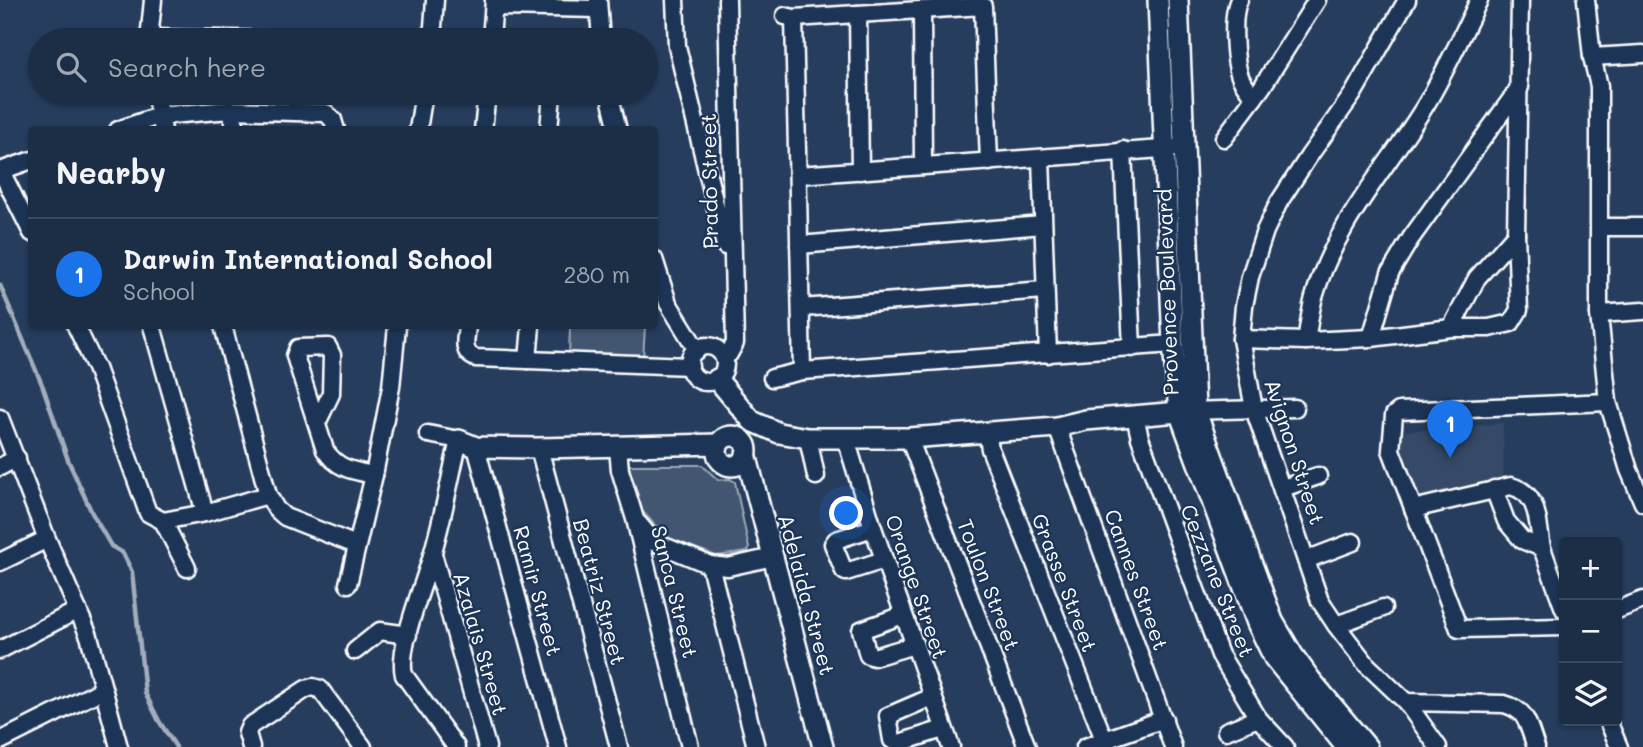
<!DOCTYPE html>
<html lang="en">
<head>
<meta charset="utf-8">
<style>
  body { margin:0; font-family:Mali,sans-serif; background:#25364d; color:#f1f3f6 }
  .controls { position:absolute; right:21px; bottom:21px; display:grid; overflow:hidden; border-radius:7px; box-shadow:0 2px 5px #0004 }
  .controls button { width:63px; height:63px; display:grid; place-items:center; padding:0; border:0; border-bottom:2px solid #3a4a5f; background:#1c2e46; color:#f1f3f6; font:35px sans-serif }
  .you { position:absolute; left:847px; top:514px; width:24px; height:24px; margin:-18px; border:5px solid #fff; border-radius:50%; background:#1a73e8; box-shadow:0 0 0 10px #1a73e833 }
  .badge { display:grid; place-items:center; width:46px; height:46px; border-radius:50%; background:#1a73e8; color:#fff; font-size:23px; font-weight:700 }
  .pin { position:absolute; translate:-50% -58px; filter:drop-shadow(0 2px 4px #0008) }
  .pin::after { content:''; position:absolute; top:37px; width:24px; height:21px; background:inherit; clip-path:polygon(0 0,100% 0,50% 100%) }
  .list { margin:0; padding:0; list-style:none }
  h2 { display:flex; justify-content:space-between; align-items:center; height:91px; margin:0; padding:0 28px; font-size:30px }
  h2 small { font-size:23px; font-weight:400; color:#a0a8b3 }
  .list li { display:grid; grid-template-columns:46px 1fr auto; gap:21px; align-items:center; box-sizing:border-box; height:112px; padding:0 28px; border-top:2px solid #3a4a5f }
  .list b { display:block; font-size:26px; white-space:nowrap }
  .list p { margin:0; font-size:23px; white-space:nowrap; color:#a0a8b3 }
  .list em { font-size:23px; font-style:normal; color:#a0a8b3 }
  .icon { flex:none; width:38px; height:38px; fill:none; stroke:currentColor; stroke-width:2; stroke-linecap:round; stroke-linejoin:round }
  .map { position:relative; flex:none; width:1643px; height:747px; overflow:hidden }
  .search { position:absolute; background:#1c2e46; box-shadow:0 2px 5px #0004; left:28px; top:28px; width:630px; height:77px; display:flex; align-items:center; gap:18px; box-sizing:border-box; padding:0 24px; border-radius:38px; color:#a0a8b3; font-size:26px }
  .panel { position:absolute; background:#1c2e46; box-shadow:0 2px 5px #0004; left:28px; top:126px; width:630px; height:203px; border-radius:7px }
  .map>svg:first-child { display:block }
</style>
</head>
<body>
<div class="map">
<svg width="1643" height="747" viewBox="0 0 1643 747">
  <rect width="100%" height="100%" fill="#263d5e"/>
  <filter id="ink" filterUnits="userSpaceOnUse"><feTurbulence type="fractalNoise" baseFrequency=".0143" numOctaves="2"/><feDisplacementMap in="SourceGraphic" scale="14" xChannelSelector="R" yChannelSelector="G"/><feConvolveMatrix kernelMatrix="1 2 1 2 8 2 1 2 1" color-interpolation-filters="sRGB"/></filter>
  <g filter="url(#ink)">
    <!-- built -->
    <path fill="#344a68" d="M1503,423L1504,482L1412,502L1389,435L1396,432Z"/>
    <!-- green -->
    <g fill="#425672" stroke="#a0aab8" stroke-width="2">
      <path d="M570,326H645L643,360L569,358Z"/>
      <path d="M629,465H702L718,480L730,479L735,482L749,548L748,552L716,556L666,537L642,511L636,498L628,469Z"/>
    </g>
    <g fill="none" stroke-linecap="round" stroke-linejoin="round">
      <!-- stream -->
      <path stroke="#a4aebb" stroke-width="4.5" d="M0,285L43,387L68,460L92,513L111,546L123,553L132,572L145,693L159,721L176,747"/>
      <defs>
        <g id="minor">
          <path d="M598,0L601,40"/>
          <path d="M675,0L677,46L725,246"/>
          <path d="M1239,0C1231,15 1234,63 1241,79C1244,85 1250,92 1254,98"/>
          <path d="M1407,0L1353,94L1309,156L1279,202L1265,231L1250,277L1244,306L1241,339L1254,409L1320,601L1336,625L1367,665L1406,702L1438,747"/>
          <path d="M1586,0L1592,57L1599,86V314L1608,402L1629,470L1643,503"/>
          <path d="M494,7L598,9"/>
          <path d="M922,10L923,166"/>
          <path d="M858,14L860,171"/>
          <path d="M785,16L794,18L983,6L989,162"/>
          <path d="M794,18L802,371"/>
          <path d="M149,38L315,40"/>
          <path d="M149,40L153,0"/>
          <path d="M432,40L435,0"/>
          <path d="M491,40L494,0"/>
          <path d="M1592,57L1643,54"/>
          <path d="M155,93L163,130"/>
          <path d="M609,93L618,130"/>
          <path d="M230,110L237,130"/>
          <path d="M118,130L158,116L230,110L326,113L333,120L336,130"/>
          <path d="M418,130L424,93"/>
          <path d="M483,130L487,93"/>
          <path d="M549,130L552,93"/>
          <path d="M1224,138L1262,87L1317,0"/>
          <path d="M1123,150L1132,348"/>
          <path d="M1041,158L1048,354"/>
          <path d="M0,171L32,160"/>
          <path d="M1,171L32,233"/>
          <path d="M798,175L1176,148"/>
          <path d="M1599,227H1643"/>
          <path d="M799,245L1043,225"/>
          <path d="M654,259L668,303L697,350"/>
          <path d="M801,308L1045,290"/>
          <path d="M1599,314L1643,311"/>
          <path d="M76,326L96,368L148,513L163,521L187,568"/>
          <path d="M152,326L205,513"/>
          <path d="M223,326L268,495L276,509L285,517L356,545"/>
          <path d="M467,326C466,339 461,352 475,358L690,366"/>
          <path d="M1451,328L1477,278L1516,234"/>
          <path d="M1371,338L1390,273L1411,238L1520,87"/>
          <path d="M1241,339L1306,341L1371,338L1451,328H1489L1511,323L1519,310L1516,234L1520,0"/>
          <path d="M1306,341C1309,326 1310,309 1315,294C1337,220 1390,165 1428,101C1447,68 1463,34 1479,0"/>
          <circle cx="707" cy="364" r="18"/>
          <path d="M724,357L729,354L735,343L727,0"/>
          <path d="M528,360L531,326"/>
          <path d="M772,378L802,371L1173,344"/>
          <path d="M1186,411L1295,408"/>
          <path d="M1135,416L1140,438L1220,655L1258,718L1285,747"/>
          <path d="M0,418L47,539L89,636L119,747"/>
          <path d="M317,423L331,394L332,355L328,347L298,348L295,356L325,450C337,469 353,471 374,475"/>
          <path d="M1057,427L1173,747"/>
          <path d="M987,432L990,449L1107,747"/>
          <path d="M428,434L459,440C450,478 443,518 432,555C424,585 397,647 404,675L456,747"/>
          <path d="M808,438L816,476"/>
          <path d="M909,438L1027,747"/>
          <path d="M846,439L873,528L951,747"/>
          <path d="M476,447L558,747"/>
          <path d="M539,448L619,747"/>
          <path d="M618,448L620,470L635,519L690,747"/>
          <path d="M0,467L17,458"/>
          <path d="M1283,488L1318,476"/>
          <path d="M1494,489L1506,521L1522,540L1542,548L1564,609"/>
          <path d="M1413,509L1511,486C1540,494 1537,522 1542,548"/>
          <path d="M163,521L205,513L268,495"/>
          <path d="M639,524L654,542L710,565L728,567L773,557"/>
          <path d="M873,528L836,540L833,544L844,571L846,572L884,560"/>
          <path d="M433,554L487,747"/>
          <path d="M1306,560L1353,542"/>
          <path d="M0,562L47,539"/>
          <path d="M710,565L756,747"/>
          <path d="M348,584L374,475L391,387L397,326"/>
          <path d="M1617,610L1643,600"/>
          <path d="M903,615L861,630L868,655L874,657L914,645"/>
          <path d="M1336,625L1383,608"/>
          <path d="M1564,627L1459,629L1391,450L1394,415L1399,411L1608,402"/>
          <path d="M0,650L78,610"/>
          <path d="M355,651L380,631L408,635"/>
          <path d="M932,697L888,716L892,740L899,743L943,729"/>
          <path d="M1406,702L1504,704C1528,710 1528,726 1536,747"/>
          <path d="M1608,721L1619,747"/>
          <path d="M1226,731L1258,718"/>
          <path d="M0,741L102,690"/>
          <path d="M251,747L247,733L250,726L306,689L313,687L320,689L363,747"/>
          <path d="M1085,747L1164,719"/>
        </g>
        <g id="tertiary">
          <path d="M1158,0L1173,344L1179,412L1257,623L1274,658L1346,747"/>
          <path d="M1178,0L1195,409L1273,621L1293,655L1311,680L1367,747"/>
          <path d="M717,379L752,421L779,433L808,438H909L1057,427L1086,420L1179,412"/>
          <circle cx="732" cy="451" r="15"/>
          <path d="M459,440L476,447L539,448L719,444"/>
          <path d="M746,454L823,747"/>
        </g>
      </defs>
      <!-- minor casing -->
      <use href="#minor" stroke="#fff" stroke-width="21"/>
      <!-- tertiary casing -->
      <use href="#tertiary" stroke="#fff" stroke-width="24"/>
      <!-- minor -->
      <use href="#minor" stroke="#1d3557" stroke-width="16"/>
      <!-- tertiary -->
      <use href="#tertiary" stroke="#1d3557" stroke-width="19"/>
    </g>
  </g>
  <g text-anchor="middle" stroke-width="5" stroke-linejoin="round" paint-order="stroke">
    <!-- street labels -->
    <g font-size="21" fill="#fff" stroke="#1d3557">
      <text transform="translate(710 181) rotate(-91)" y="7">Prado Street</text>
      <text transform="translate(1168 292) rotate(-92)" y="7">Provence Boulevard</text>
      <text transform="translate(1294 452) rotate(72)" y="7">Avignon Street</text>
      <text transform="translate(1136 580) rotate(70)" y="7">Cannes Street</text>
      <text transform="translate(1217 581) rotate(68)" y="7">Cezzane Street</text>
      <text transform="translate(1064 583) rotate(69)" y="7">Grasse Street</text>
      <text transform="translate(988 585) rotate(69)" y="7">Toulon Street</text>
      <text transform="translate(916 587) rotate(71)" y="7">Orange Street</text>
      <text transform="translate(537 591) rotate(75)" y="7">Ramir Street</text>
      <text transform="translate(599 592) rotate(75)" y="7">Beatriz Street</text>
      <text transform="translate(674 592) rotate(76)" y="7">Sanca Street</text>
      <text transform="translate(806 595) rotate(75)" y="7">Adelaida Street</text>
      <text transform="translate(480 644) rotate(74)" y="7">Azalais Street</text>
    </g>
  </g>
</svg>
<div class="controls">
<button>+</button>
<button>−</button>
<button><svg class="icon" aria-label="layers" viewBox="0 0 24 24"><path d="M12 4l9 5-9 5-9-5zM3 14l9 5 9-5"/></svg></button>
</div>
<div class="you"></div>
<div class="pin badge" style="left:1450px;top:458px">1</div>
<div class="search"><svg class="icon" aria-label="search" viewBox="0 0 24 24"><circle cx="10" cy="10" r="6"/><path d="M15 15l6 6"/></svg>Search here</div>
<section class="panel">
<h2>Nearby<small></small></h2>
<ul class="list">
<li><span class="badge">1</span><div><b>Darwin International School</b><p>School</p></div><em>280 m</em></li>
</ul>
</section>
</div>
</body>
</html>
